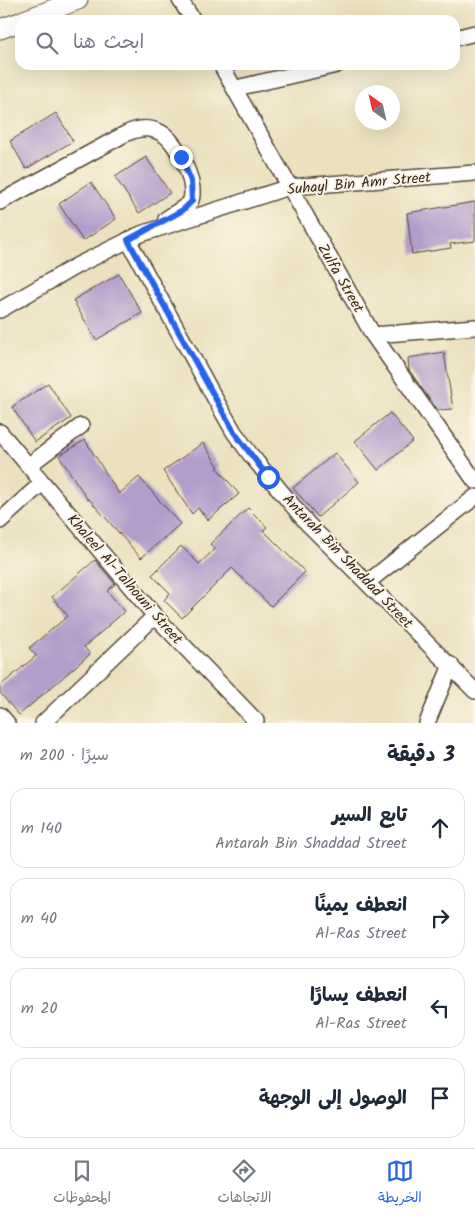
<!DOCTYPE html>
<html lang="ar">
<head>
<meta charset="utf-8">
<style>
  body { margin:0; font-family:Kalam,"Playpen Sans Arabic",sans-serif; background:#f2f2f3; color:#1f2937; direction:rtl }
  .compass { position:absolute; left:355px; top:85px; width:45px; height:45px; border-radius:50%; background:#fff; box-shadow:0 5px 20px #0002; rotate:326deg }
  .stop { position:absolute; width:15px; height:15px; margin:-11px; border:4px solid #2563eb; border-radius:50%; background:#fff }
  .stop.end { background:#2563eb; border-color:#fff; box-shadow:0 1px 5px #0008 }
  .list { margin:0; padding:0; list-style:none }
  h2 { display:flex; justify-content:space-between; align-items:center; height:65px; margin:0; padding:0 20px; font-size:21px }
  h2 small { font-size:16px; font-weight:400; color:#747a83 }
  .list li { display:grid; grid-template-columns:32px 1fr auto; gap:15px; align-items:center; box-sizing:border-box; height:80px; margin:0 10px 10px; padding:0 10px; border:1px solid #e0e1e3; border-radius:15px }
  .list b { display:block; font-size:19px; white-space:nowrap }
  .list p { margin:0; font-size:16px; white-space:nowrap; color:#747a83 }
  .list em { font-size:16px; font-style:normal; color:#747a83 }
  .icon { flex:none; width:28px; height:28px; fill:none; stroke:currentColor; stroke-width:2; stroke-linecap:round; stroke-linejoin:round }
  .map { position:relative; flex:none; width:475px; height:723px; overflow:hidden; direction:ltr }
  .search { position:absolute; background:#fff; box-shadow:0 5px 20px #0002; left:15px; right:15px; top:15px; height:55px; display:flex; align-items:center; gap:12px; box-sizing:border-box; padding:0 18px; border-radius:15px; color:#747a83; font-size:19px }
  .sheet { height:425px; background:#fff }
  nav { display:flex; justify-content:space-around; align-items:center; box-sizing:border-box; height:70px; border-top:1px solid #e0e1e3; background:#fff; font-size:14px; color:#747a83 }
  nav a { display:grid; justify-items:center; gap:2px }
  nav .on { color:#2563eb }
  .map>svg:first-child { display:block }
</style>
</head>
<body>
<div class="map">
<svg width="475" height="723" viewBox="0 0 475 723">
  <rect width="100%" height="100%" fill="#fcf5e5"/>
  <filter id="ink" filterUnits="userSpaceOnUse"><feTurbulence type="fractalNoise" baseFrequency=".02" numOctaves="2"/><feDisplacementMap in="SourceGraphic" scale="10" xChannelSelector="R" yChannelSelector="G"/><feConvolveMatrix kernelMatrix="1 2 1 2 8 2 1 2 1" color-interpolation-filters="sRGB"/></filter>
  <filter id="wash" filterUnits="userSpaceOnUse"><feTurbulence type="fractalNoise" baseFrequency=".0096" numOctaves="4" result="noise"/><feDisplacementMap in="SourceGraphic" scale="20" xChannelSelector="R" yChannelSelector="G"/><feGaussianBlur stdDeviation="1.12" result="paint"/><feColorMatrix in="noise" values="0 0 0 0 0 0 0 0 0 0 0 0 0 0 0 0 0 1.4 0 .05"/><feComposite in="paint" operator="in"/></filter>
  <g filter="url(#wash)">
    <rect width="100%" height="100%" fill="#ebe1bf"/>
    <g id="blocks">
      <!-- building -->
      <g fill="#b39ecb">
        <path d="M56,113L73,141L26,169L10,141Z"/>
        <path d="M146,157L170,193L139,213L115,177Z"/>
        <path d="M91,182L116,219L83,241L59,204Z"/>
        <path d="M475,202V241L450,244L451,248L412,254L407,213Z"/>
        <path d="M119,274L142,313L96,340L73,300Z"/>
        <path d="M444,352L453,409L437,410L409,370L408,358Z"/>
        <path d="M48,383L71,418L35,442L12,407Z"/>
        <path d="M390,413L413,441L378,470L355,441Z"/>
        <path d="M85,440L119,494L139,477L180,524L141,558L89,499L88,500L59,456Z"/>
        <path d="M203,443L219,467L217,468L239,494L208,520L198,508L192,514L163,471Z"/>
        <path d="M335,453L359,482L318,517L293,488Z"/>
        <path d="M248,508L267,527L263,530L305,572L271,606L232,568L182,618L164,600L170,593L152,575L181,546L199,564L215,549L210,544Z"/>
        <path d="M95,560L115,584L107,591L125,611L84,647L90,654L19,715L0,693V686L36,656L29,648L68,616L52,597Z"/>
      </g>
    </g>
  </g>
  <g filter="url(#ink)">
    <use href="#blocks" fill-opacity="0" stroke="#554536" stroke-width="1"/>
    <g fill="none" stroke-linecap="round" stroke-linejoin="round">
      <defs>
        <g id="minor">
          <path d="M180,0L193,20"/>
          <path d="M455,38L475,33"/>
          <path d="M221,65L373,335L475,481"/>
          <path d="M236,88L337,65"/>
          <path d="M0,202L125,134C137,128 151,126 163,134C178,143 200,188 189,204L166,219"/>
          <path d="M128,240L218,404L234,432L250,454L307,523L475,691"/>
          <path d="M0,310L76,266L141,234L289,187L475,173"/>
          <path d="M373,335L475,327"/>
          <path d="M0,432L155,616L256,721"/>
          <path d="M28,466L81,426"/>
          <path d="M0,521L42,483"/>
          <path d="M368,582L475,497"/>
          <path d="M0,715L7,723"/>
          <path d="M43,723L155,616"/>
          <path d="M427,723L451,665"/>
        </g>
        <g id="tertiary">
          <path d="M24,20L78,0"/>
          <path d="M0,29L20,22"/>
        </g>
      </defs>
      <!-- minor casing -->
      <use href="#minor" stroke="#554536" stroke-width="18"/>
      <!-- tertiary casing -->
      <use href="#tertiary" stroke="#554536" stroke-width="21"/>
      <!-- minor -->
      <use href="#minor" stroke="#fff" stroke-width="15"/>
      <!-- tertiary -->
      <use href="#tertiary" stroke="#fff" stroke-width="19"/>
    </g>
  </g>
  <g fill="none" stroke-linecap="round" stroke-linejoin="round" filter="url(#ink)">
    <!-- route -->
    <path stroke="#2563eb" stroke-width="6" d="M181,157L191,181L192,201L183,210L128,240L234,432L268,477"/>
  </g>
  <g text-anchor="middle" stroke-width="4" stroke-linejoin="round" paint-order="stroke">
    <!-- street labels -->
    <g font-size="15" fill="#3b2a1e" stroke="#fcf5e5">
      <text transform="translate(359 183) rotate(-5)" y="5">Suhayl Bin Amr Street</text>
      <text transform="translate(341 278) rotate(60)" y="5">Zulfa Street</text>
      <text transform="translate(348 561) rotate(46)" y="5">Antarah Bin Shaddad Street</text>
      <text transform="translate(125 579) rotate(49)" y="5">Khaleel Al-Talhouni Street</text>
    </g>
  </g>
</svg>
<svg class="compass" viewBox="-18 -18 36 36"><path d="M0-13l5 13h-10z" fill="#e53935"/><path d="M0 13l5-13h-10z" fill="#747a83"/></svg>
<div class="stop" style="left:268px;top:477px"></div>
<div class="stop end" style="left:181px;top:157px"></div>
<div class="search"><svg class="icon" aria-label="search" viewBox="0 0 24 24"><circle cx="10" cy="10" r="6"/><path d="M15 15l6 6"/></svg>ابحث هنا</div>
</div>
<section class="sheet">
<h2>3 دقيقة<small>سيرًا · 200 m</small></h2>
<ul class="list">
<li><svg class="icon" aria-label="ahead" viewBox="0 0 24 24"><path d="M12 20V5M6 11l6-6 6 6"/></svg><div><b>تابع السير</b><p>Antarah Bin Shaddad Street</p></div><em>140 m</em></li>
<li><svg class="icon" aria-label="right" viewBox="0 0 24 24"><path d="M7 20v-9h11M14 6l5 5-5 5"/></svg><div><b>انعطف يمينًا</b><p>Al-Ras Street</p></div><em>40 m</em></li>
<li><svg class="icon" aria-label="left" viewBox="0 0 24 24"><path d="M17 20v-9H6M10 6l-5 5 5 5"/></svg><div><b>انعطف يسارًا</b><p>Al-Ras Street</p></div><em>20 m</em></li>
<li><svg class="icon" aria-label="arrive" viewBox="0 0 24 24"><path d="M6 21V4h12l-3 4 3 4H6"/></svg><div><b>الوصول إلى الوجهة</b></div></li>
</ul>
</section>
<nav>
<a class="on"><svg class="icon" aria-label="map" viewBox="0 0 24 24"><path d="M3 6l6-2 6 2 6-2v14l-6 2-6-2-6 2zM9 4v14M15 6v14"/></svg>الخريطة</a>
<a><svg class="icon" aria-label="directions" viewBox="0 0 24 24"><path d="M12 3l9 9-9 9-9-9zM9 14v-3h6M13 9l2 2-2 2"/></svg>الاتجاهات</a>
<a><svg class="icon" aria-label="saved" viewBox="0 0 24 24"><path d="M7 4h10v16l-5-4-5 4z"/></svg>المحفوظات</a>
</nav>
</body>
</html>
